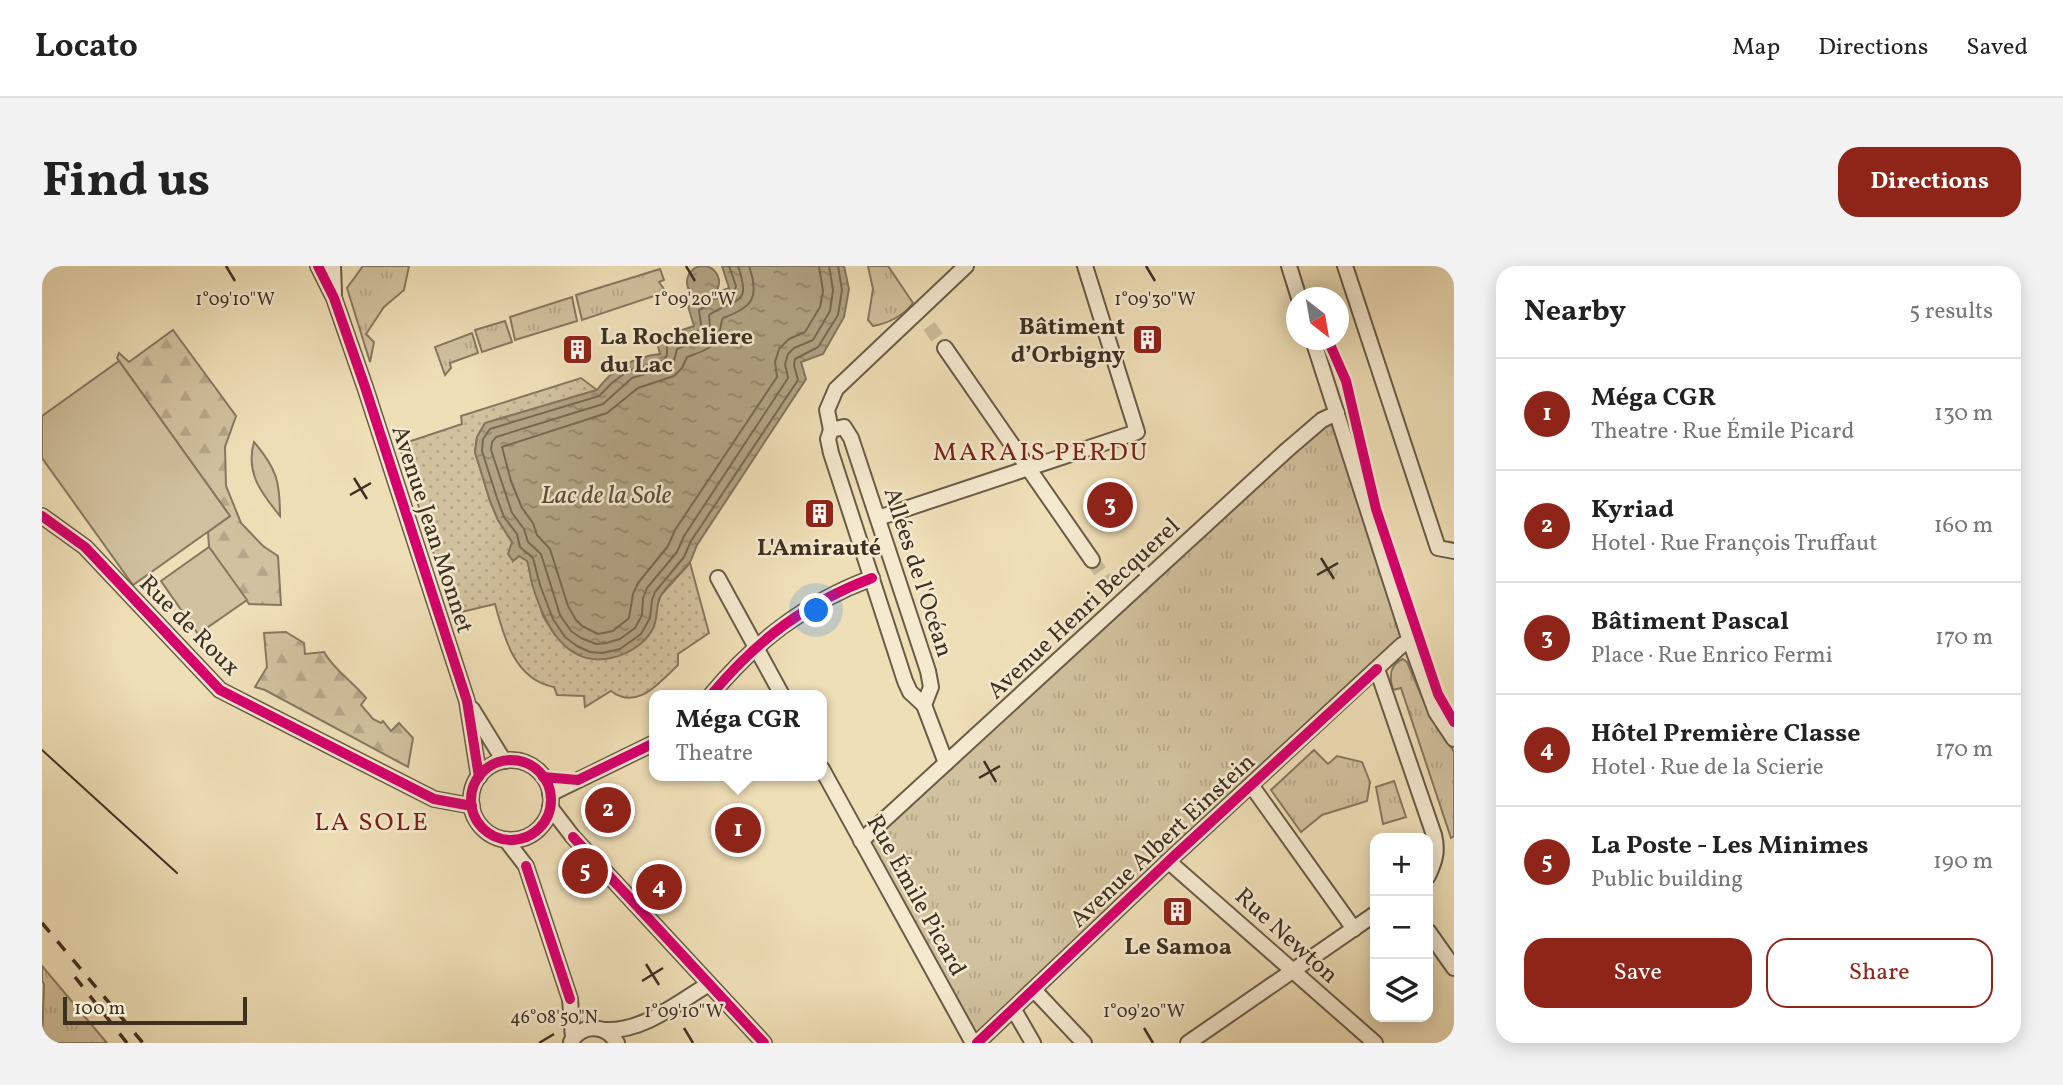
<!DOCTYPE html>
<html lang="en">
<head>
<meta charset="utf-8">
<style>
  body { margin:0; font-family:Vollkorn,serif; background:#f2f2f2; color:#222 }
  .controls { position:absolute; right:21px; bottom:21px; display:grid; overflow:hidden; border-radius:14px; box-shadow:0 4px 18px #0003 }
  .controls button { width:63px; height:63px; display:grid; place-items:center; padding:0; border:0; border-bottom:2px solid #e0e0e0; background:#fff; color:#222; font:35px sans-serif }
  .compass { position:absolute; left:1244px; top:21px; width:63px; height:63px; border-radius:50%; background:#fff; box-shadow:0 4px 18px #0003; rotate:149deg }
  .scale { position:absolute; left:21px; bottom:18px; width:184px; box-sizing:border-box; padding-left:7px; border:4px solid #3c3021; border-top:0; font-size:19px; line-height:24px; white-space:nowrap; color:#3c3021; -webkit-text-stroke:5px #f5ead0; paint-order:stroke }
  .you { position:absolute; left:775px; top:345px; width:24px; height:24px; margin:-18px; border:5px solid #fff; border-radius:50%; background:#1a73e8; box-shadow:0 0 0 10px #1a73e833 }
  .badge { display:grid; place-items:center; width:46px; height:46px; border-radius:50%; background:#8f2418; color:#fff; font-size:23px; font-weight:700 }
  .pin { position:absolute; translate:-50% -50%; border:4px solid #fff; box-shadow:0 2px 7px #0006 }
  .popup { position:absolute; left:607px; top:424px; width:178px; height:91px; box-sizing:border-box; display:grid; place-content:center; border-radius:14px; background:#fff; filter:drop-shadow(0 2px 5px #0005); font-size:23px; white-space:nowrap; color:#767676 }
  .popup b { font-size:26px; color:#222 }
  .popup::after { content:''; position:absolute; left:50%; top:100%; margin-left:-14px; border:14px solid transparent; border-top-color:#fff }
  .list { margin:0; padding:0; list-style:none }
  h2 { display:flex; justify-content:space-between; align-items:center; height:91px; margin:0; padding:0 28px; font-size:30px }
  h2 small { font-size:23px; font-weight:400; color:#767676 }
  .list li { display:grid; grid-template-columns:46px 1fr auto; gap:21px; align-items:center; box-sizing:border-box; height:112px; padding:0 28px; border-top:2px solid #e0e0e0 }
  .list b { display:block; font-size:26px; white-space:nowrap }
  .list p { margin:0; font-size:23px; white-space:nowrap; color:#767676 }
  .list em { font-size:23px; font-style:normal; color:#767676 }
  .actions { display:flex; gap:14px; padding:21px 28px }
  .actions a { flex:1; padding:16px 0; border:2px solid #8f2418; border-radius:21px; text-align:center; font-size:24px; color:#8f2418 }
  .actions .main { background:#8f2418; color:#fff }
  .icon { flex:none; width:38px; height:38px; fill:none; stroke:currentColor; stroke-width:2; stroke-linecap:round; stroke-linejoin:round }
  .map { position:relative; flex:none; width:1412px; height:777px; overflow:hidden; border-radius:21px }
  header { display:flex; align-items:center; gap:42px; box-sizing:border-box; height:98px; padding:0 35px; background:#fff; border-bottom:2px solid #e0e0e0 }
  header strong { font-size:33px }
  nav { display:flex; gap:38px; margin-inline-start:auto; font-size:24px }
  .intro { display:flex; align-items:center; justify-content:space-between; box-sizing:border-box; height:168px; padding:0 42px }
  h1 { margin:0; font-size:49px }
  .button { padding:18px 32px; border-radius:21px; background:#8f2418; color:#fff; font-size:24px; font-weight:700 }
  main { display:flex; gap:42px; padding:0 42px }
  aside { flex:1; background:#fff; border-radius:21px; box-shadow:0 4px 18px #0003 }
  .map>svg:first-child { display:block }
</style>
</head>
<body>
<header>
<strong>Locato</strong>
<nav><a>Map</a><a>Directions</a><a>Saved</a></nav>
</header>
<div class="intro"><h1>Find us</h1><a class="button">Directions</a></div>
<main>
<div class="map">
<svg width="1412" height="777" viewBox="0 0 1412 777">
  <defs>
    <pattern id="grass-tufts" width="24" height="20" patternUnits="userSpaceOnUse" patternTransform="scale(1.75)"><rect width="24" height="20" fill="#d1c19e"/><path d="M3 7l-1-3M5 7V3M7 7l1-3M15 17l-1-3M17 17v-4M19 17l1-3" fill="none" stroke="#b4a688"/></pattern>
    <pattern id="forest-firs" width="22" height="20" patternUnits="userSpaceOnUse" patternTransform="scale(1.75)"><rect width="22" height="20" fill="#d1c19e"/><path d="M5 1l3.5 6h-7zM16 11l3.5 6h-7z" fill="#b4a688"/></pattern>
    <pattern id="park-dots" width="8" height="8" patternUnits="userSpaceOnUse" patternTransform="scale(1.75)"><rect width="8" height="8" fill="#d1c19e"/><path d="M2 2h.1M6 6h.1" fill="none" stroke="#b4a688" stroke-width="1.8" stroke-linecap="round"/></pattern>
    <pattern id="water-ripples" width="26" height="14" patternUnits="userSpaceOnUse" patternTransform="scale(1.75)"><rect width="26" height="14" fill="#b2a484"/><path d="M2 4q2-2 4 0t4 0M15 11q2-2 4 0t4 0" fill="none" stroke="#92866c"/></pattern>
  </defs>
  <rect width="100%" height="100%" fill="#efdfb7"/>
  <filter id="stains"><feTurbulence type="fractalNoise" baseFrequency=".00286" numOctaves="4"/><feColorMatrix values="0 0 0 0 .2 0 0 0 0 .09 0 0 0 0 .02 0 0 0 .5 -.17"/></filter>
  <radialGradient id="worn" r=".72"><stop offset=".6" stop-color="#630" stop-opacity="0"/><stop offset="1" stop-color="#630" stop-opacity=".3"/></radialGradient>
  <!-- grass -->
  <g fill="url(#grass-tufts)" stroke="#867860" stroke-width="2">
    <path d="M321,0H367L362,24L342,41L324,68L332,76L328,96L305,22Z"/>
    <path d="M826,0H846L871,37C861,50 847,57 831,60L826,54L831,23Z"/>
    <path d="M618,3L622,14L617,16L624,26L540,54L534,29Z"/>
    <path d="M530,31L535,55L473,74L468,51Z"/>
    <path d="M463,55L470,76L440,86L433,64Z"/>
    <path d="M430,67L436,87L408,97L409,102L403,109L393,81Z"/>
    <path d="M1295,147L1368,375L935,777L819,575Z"/>
    <path d="M1361,393L1365,396L1383,438L1412,486V570L1409,572L1359,422L1351,424C1347,411 1347,399 1361,393Z"/>
    <path d="M1272,484L1286,498L1295,490L1320,496L1328,516L1325,535L1280,549L1259,566L1229,524Z"/>
    <path d="M1352,515L1364,551L1341,558L1334,521Z"/>
    <path d="M0,700L65,777H0L2,718L0,715Z"/>
  </g>
  <!-- forest -->
  <g fill="url(#forest-firs)" stroke="#867860" stroke-width="2">
    <path d="M131,64L194,150L183,181L184,220L199,257L221,280L236,290L239,339L207,338L167,281L166,266L188,250L75,92L77,87L87,96Z"/>
    <path d="M244,366L262,377L263,388L282,386C292,404 311,416 324,432L319,439L331,453L339,457L341,455L349,465L357,457L371,472L366,501L223,424L213,421L225,401L222,367Z"/>
  </g>
  <!-- park -->
  <path fill="url(#park-dots)" stroke="#867860" stroke-width="2" d="M539,112L555,124L443,157L435,171L433,186L448,235L456,254L470,276L471,295L477,290L485,294L501,350L513,369L586,386L604,373L619,329L648,297L667,367L636,388V399C617,417 595,445 569,425L543,441L542,430L515,429L512,421C473,414 462,372 453,338L411,348L357,179L420,158L419,150Z"/>
  <!-- garden -->
  <g fill="#d1c19e" stroke="#867860" stroke-width="2">
    <path d="M77,95L188,250L91,319L0,192V150Z"/>
    <path d="M212,176C235,203 238,216 238,250C220,228 203,207 212,176Z"/>
    <path d="M167,281L205,334L156,368L119,315Z"/>
  </g>
  <!-- water -->
  <g fill="url(#water-ripples)" stroke="#83765c" stroke-width="2">
    <path d="M680,0H802L807,23L802,51L781,88L759,96L764,113L655,279C653,284 651,289 649,294C644,304 625,317 618,331C613,342 617,355 609,366C601,379 584,389 569,392C523,402 502,357 491,321C488,312 488,303 485,295L477,290L471,295L466,288L470,276L456,254L448,235L433,186L435,171L443,157L555,124C570,103 592,91 618,88L614,73L652,60L646,40C661,35 673,27 687,22Z"/>
    <circle cx="661" cy="16" r="16"/>
  </g>
  <g fill="none" stroke-linecap="round" stroke-linejoin="round">
    <!-- shore -->
    <g stroke="#776a52" stroke-width="2">
      <path d="M687,0L694,20L692,26L679,32L671,33L666,40L657,44L659,59L658,64L625,77V89L622,94L586,105L571,116L557,130L448,163L441,173L440,185L455,232L462,251L475,268L478,281L491,292L498,319L511,353L523,371L535,380L548,386L560,387L578,383L599,368L608,352L610,334L613,326L642,291L649,275L756,114L752,99L753,93L776,81L796,49L800,24L796,0"/>
      <path d="M696,0C710,41 694,31 667,49L668,62L664,71L635,83L632,95L626,101L590,112L561,138L454,171L450,176L449,184L470,247L482,263L486,276L499,288L518,349L529,365L539,372L554,378L564,377L578,373L593,362L600,349L601,332L605,322L635,286L642,270L746,112L743,98L746,88L752,82L771,74L788,45L791,24L787,0"/>
      <path d="M707,0C718,32 711,41 681,52C678,58 679,63 677,69C672,83 658,86 645,91L640,102L632,110L596,122L565,147L460,181L469,215L480,242L491,257L495,269L508,283L526,340L534,354L540,360L556,368L571,365L587,352L591,328L596,317L626,280L633,264L735,111L733,96L737,83L747,73L763,66L778,41L781,25L777,0"/>
    </g>
    <!-- minor-tunnel -->
    <g stroke="#cbbc99" stroke-width="14" stroke-dasharray="14 7" stroke-linecap="butt">
      <path d="M887,60L903,82"/>
      <path d="M1050,294L1071,323"/>
    </g>
    <defs>
      <g id="minor">
        <path d="M276,0L292,32L323,121L425,435L437,511"/>
        <path d="M291,0L292,27"/>
        <path d="M1247,0L1257,32"/>
        <path d="M1303,0L1396,282L1412,285"/>
        <path d="M1271,74L1368,375L1394,446L1412,473"/>
        <path d="M903,82L1050,294"/>
        <path d="M802,161L809,172L886,405L889,421L882,439L868,426L863,415L789,187L786,173L789,164Z"/>
        <path d="M789,164L785,144L794,123L924,0"/>
        <path d="M0,250L43,281L178,424L392,533L430,540"/>
        <path d="M836,252L1095,166L1043,0"/>
        <path d="M676,312L740,429"/>
        <path d="M1335,403L1392,569C1396,585 1393,595 1386,610"/>
        <path d="M669,429C714,375 763,337 830,312"/>
        <path d="M882,439L904,497"/>
        <path d="M430,443L462,495"/>
        <circle cx="469" cy="534" r="40"/>
        <path d="M780,503L931,777"/>
        <path d="M1209,519L1312,663"/>
        <path d="M508,528L612,477"/>
        <path d="M508,541L531,571L722,777"/>
        <path d="M464,574L484,600L528,733L531,772"/>
        <path d="M819,575L1245,184L1280,154L1295,147"/>
        <path d="M1126,595L1333,777"/>
        <path d="M1386,665L1412,702"/>
        <path d="M992,724L1042,777"/>
        <path d="M972,744L991,777"/>
        <path d="M563,764C601,766 635,737 667,718"/>
        <path d="M529,776C540,757 564,758 575,777"/>
        <path d="M935,777L1132,590L1360,379L1368,375"/>
        <path d="M1146,777L1333,648"/>
      </g>
    </defs>
    <!-- minor casing -->
    <use href="#minor" stroke="#695c46" stroke-width="18"/>
    <!-- minor -->
    <use href="#minor" stroke="#f5ead0" stroke-width="14"/>
    <!-- tram -->
    <path stroke="#3c3021" stroke-width="2" d="M0,484L135,607"/>
    <!-- rail -->
    <g stroke="#3c3021" stroke-width="3.5" stroke-dasharray="12 12" stroke-linecap="butt">
      <path d="M0,657L101,777"/>
      <path d="M33,711L85,777"/>
    </g>
    <defs>
      <g id="cycleway">
        <path d="M276,0L292,32L323,121L425,435L437,511"/>
        <path d="M1286,74L1304,115L1334,243L1360,321L1396,428L1412,456"/>
        <path d="M0,250L43,281L178,424L392,533L430,540"/>
        <path d="M669,429C714,375 763,337 830,312"/>
        <circle cx="469" cy="534" r="40"/>
        <path d="M501,511L536,514L612,477"/>
        <path d="M531,571L722,777"/>
        <path d="M484,600L528,733"/>
        <path d="M935,777L1132,590L1335,403"/>
      </g>
    </defs>
    <!-- cycleway casing -->
    <use href="#cycleway" stroke="#f5ead0" stroke-width="15"/>
    <!-- cycleway -->
    <use href="#cycleway" stroke="#d6006c" stroke-width="10"/>
  </g>
  <!-- ticks -->
  <path fill="none" stroke="#3c3021" stroke-width="2.5" d="M184,0L193,15M644,0L653,15M1104,0L1113,15M312,212L325,233M308,229L329,217M1279,292L1292,313M1275,309L1296,297M942,495L954,516M937,512L958,500M604,698L617,719M600,715L621,702M642,762L651,777M1102,762L1111,777M497,777L512,768"/>
  <!-- icons -->
  <defs>
    <symbol id="building-square" viewBox="-11 -11 22 22"><rect x="-9" y="-9" width="18" height="18" rx="4" fill="#8f2418" stroke="#f5ead0"/><path d="M-4-6H4V6H1V3H-1V6H-4ZM-2.5-4.3h1.7v1.8h-1.7ZM.8-4.3h1.7v1.8H.8ZM-2.5-1h1.7V.8h-1.7ZM.8-1h1.7V.8H.8Z" fill="#fff"/></symbol>
  </defs>
  <g fill-rule="evenodd">
    <use href="#building-square" x="1088" y="56" width="35" height="35"/>
    <use href="#building-square" x="518" y="66" width="35" height="35"/>
    <use href="#building-square" x="760" y="230" width="35" height="35"/>
    <use href="#building-square" x="1118" y="628" width="35" height="35"/>
  </g>
  <g text-anchor="middle" stroke-width="5" stroke-linejoin="round" paint-order="stroke">
    <!-- poi labels -->
    <g font-size="24" font-weight="bold" fill="#3c3021" stroke="#f5ead0">
      <text x="1083" y="68" text-anchor="end">Bâtiment<tspan x="1083" dy="28">d’Orbigny</tspan></text>
      <text x="558" y="78" text-anchor="start">La Rocheliere<tspan x="558" dy="28">du Lac</tspan></text>
      <text x="777" y="289">L'Amirauté</text>
      <text x="1136" y="688">Le Samoa</text>
    </g>
    <!-- street labels -->
    <g font-size="24" fill="#3c3021" stroke="#f5ead0">
      <text transform="translate(391 263) rotate(72)" y="8">Avenue Jean Monnet</text>
      <text transform="translate(877 306) rotate(72)" y="8">Allées de l'Océan</text>
      <text transform="translate(1041 342) rotate(-43)" y="8">Avenue Henri Becquerel</text>
      <text transform="translate(148 359) rotate(45)" y="8">Rue de Roux</text>
      <text transform="translate(1120 574) rotate(-43)" y="8">Avenue Albert Einstein</text>
      <text transform="translate(875 629) rotate(61)" y="8">Rue Émile Picard</text>
      <text transform="translate(1245 669) rotate(42)" y="8">Rue Newton</text>
    </g>
    <!-- neighbourhood labels -->
    <g font-size="26" letter-spacing="2" fill="#7a1f14" stroke="#f5ead0">
      <text x="999" y="194">MARAIS PERDU</text>
      <text x="330" y="564">LA SOLE</text>
    </g>
    <!-- water labels -->
    <g font-size="26" font-style="italic" fill="#5a4d3a" stroke="#f5ead0">
      <text x="564" y="237">Lac de la Sole</text>
    </g>
  </g>
  <g font-size="18" text-anchor="middle" fill="#3c3021" stroke="#f5ead0" stroke-width="5" stroke-linejoin="round" paint-order="stroke">
    <text x="193" y="39">1°09'10"W</text>
    <text x="653" y="39">1°09'20"W</text>
    <text x="1113" y="39">1°09'30"W</text>
    <text x="642" y="751">1°09'10"W</text>
    <text x="1102" y="751">1°09'20"W</text>
    <text x="512" y="757">46°08'50"N</text>
  </g>
  <rect width="100%" height="100%" filter="url(#stains)"/>
  <rect width="100%" height="100%" fill="url(#worn)"/>
</svg>
<div class="controls">
<button>+</button>
<button>−</button>
<button><svg class="icon" aria-label="layers" viewBox="0 0 24 24"><path d="M12 4l9 5-9 5-9-5zM3 14l9 5 9-5"/></svg></button>
</div>
<svg class="compass" viewBox="-18 -18 36 36"><path d="M0-13l5 13h-10z" fill="#e53935"/><path d="M0 13l5-13h-10z" fill="#767676"/></svg>
<div class="scale">100 m</div>
<div class="you"></div>
<div class="pin badge" style="left:696px;top:564px">1</div>
<div class="popup"><b>Méga CGR</b>Theatre</div>
<div class="pin badge" style="left:566px;top:544px">2</div>
<div class="pin badge" style="left:1068px;top:239px">3</div>
<div class="pin badge" style="left:617px;top:621px">4</div>
<div class="pin badge" style="left:543px;top:605px">5</div>
</div>
<aside>
<h2>Nearby<small>5 results</small></h2>
<ul class="list">
<li><span class="badge">1</span><div><b>Méga CGR</b><p>Theatre · Rue Émile Picard</p></div><em>130 m</em></li>
<li><span class="badge">2</span><div><b>Kyriad</b><p>Hotel · Rue François Truffaut</p></div><em>160 m</em></li>
<li><span class="badge">3</span><div><b>Bâtiment Pascal</b><p>Place · Rue Enrico Fermi</p></div><em>170 m</em></li>
<li><span class="badge">4</span><div><b>Hôtel Première Classe</b><p>Hotel · Rue de la Scierie</p></div><em>170 m</em></li>
<li><span class="badge">5</span><div><b>La Poste - Les Minimes</b><p>Public building</p></div><em>190 m</em></li>
</ul>
<div class="actions"><a class="main">Save</a><a>Share</a></div>
</aside>
</main>
</body>
</html>
